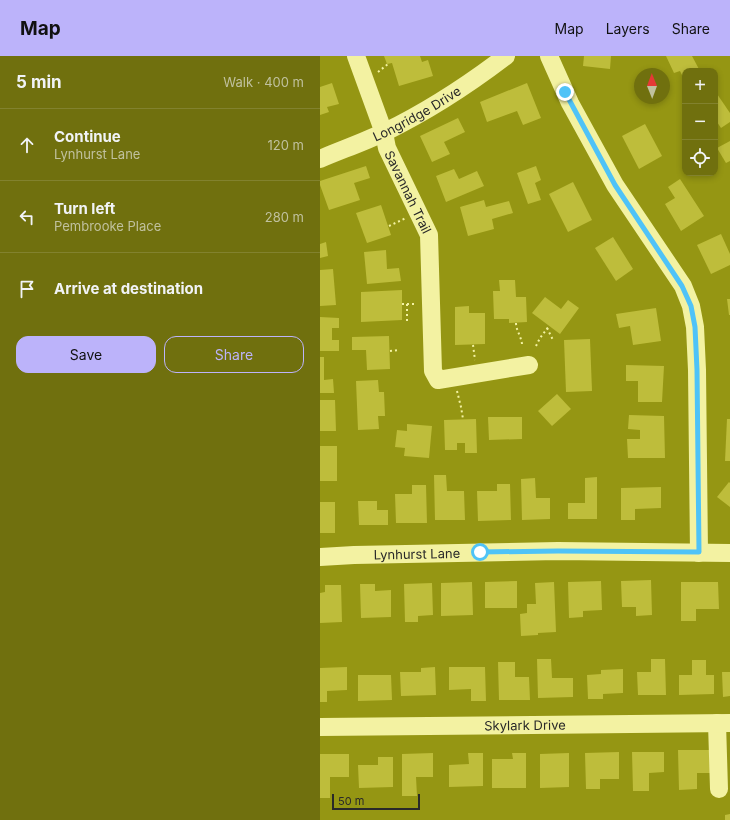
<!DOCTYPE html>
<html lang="en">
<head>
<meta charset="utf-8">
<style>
  body { margin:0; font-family:Inter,sans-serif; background:#78781c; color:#f1f3f6 }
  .controls { position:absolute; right:12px; top:12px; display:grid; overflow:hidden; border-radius:8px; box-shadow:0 2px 6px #0003 }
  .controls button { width:36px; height:36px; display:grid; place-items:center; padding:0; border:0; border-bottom:1px solid #82822e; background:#70700e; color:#f1f3f6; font:20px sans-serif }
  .compass { position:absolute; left:314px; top:12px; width:36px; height:36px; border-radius:50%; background:#70700e; box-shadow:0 2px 6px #0003; rotate:359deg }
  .scale { position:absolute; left:12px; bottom:10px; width:88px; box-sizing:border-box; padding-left:4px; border:2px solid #292929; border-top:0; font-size:11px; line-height:14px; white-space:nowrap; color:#292929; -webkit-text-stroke:3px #959613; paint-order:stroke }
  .stop { position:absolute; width:12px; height:12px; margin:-9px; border:3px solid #4fc3f7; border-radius:50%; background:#fff }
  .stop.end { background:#4fc3f7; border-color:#fff; box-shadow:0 1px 4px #0008 }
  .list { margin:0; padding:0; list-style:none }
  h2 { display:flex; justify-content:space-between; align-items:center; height:52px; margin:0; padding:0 16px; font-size:17px }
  h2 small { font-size:13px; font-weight:400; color:#c0c19e }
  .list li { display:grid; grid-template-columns:26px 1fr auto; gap:12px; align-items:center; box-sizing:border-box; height:72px; padding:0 16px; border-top:1px solid #82822e }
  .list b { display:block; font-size:15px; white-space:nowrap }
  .list p { margin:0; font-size:13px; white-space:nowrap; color:#c0c19e }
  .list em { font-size:13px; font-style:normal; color:#c0c19e }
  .actions { display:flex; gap:8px; padding:12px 16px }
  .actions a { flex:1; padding:9px 0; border:1px solid #bcb3fa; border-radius:12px; text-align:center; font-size:14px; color:#bcb3fa }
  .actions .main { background:#bcb3fa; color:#111 }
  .icon { flex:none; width:22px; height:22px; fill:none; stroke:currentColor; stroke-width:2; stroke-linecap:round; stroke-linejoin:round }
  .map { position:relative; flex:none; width:410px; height:764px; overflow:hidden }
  header { display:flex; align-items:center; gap:24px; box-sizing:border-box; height:56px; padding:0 20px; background:#bcb3fa; color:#111 }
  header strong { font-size:19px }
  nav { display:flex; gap:22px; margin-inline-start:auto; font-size:14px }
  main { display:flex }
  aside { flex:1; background:#70700e }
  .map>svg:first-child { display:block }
</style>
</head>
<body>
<header>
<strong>Map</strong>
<nav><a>Map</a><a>Layers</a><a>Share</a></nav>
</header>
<main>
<aside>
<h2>5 min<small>Walk · 400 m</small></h2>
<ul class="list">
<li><svg class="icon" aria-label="ahead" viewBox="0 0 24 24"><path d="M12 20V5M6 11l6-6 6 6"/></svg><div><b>Continue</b><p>Lynhurst Lane</p></div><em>120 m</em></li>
<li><svg class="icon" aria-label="left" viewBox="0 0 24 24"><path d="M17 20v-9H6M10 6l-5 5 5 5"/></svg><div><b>Turn left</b><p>Pembrooke Place</p></div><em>280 m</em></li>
<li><svg class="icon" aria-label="arrive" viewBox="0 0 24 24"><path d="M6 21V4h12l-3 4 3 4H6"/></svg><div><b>Arrive at destination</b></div></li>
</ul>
<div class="actions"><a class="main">Save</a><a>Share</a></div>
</aside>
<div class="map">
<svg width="410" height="764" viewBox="0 0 410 764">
  <rect width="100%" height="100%" fill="#959613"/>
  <!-- building -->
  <g fill="#bebd3b">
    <path d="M64,0H100L102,6L108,4L113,20L79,30L72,7L67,8Z"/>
    <path d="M264,0H291L290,13L263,10Z"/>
    <path d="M346,0H372L380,15H365V25L360,15L354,17Z"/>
    <path d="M12,27L19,48L7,51L9,56L0,59V31Z"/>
    <path d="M207,27L221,62L203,69L197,55L167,66L160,46Z"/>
    <path d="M395,35L410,57V66L401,72L395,63Z"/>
    <path d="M138,62L145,76L124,86L130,98L112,106L100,80Z"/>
    <path d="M325,68L342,100L319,113L302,80Z"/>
    <path d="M410,85V105L406,107L397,92Z"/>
    <path d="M46,110L50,122L34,127L40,144L9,154L0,129V125Z"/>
    <path d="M216,110L221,124L215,127L221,144L208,148L197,117Z"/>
    <path d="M134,113L139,123L157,115L164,130L126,146L116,120Z"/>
    <path d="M360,123L384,160L361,175L345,148L355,142L348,131Z"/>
    <path d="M253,126L272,164L248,176L229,138Z"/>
    <path d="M164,144L166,151L189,145L193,157L172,163L174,173L148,180L140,151Z"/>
    <path d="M61,149L71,179L47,187L36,157Z"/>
    <path d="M401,178L410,198V209L391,218L377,189Z"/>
    <path d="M293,181L313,213L296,225L275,192Z"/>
    <path d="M6,186L8,200L0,202V188Z"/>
    <path d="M66,194L67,213L79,212L81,225L47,228L44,196Z"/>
    <path d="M13,213L16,249L0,250V214Z"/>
    <path d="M179,224H195L196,241H206L207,266L189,267V263H174L173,235H180Z"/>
    <path d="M82,234V264L41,266V236Z"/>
    <path d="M225,241L241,253L248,244L259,252L240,278L212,257Z"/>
    <path d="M407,243H410V259H409Z"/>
    <path d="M149,250V257H165V288L135,289V251Z"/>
    <path d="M336,252L341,285L313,289L310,270L299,272L296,258Z"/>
    <path d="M0,261L19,262V272H12V284H19V295H0Z"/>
    <path d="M69,280L70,313L47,314L46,294H32V281Z"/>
    <path d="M270,283L272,335L246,336L244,284Z"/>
    <path d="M0,301H4V324L13,323L14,337H0Z"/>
    <path d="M306,309L344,310L342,346H318V325H306Z"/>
    <path d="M58,324L59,336H64L65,360H58L59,373L38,374L36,325Z"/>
    <path d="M237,338L251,353L232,370L218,355Z"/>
    <path d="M0,344H15L16,375H0Z"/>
    <path d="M309,359L344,360L345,402H308L307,383H320V374L308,373Z"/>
    <path d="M168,361H202V383L169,384Z"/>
    <path d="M156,363L157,397H145V387H137V394H125L124,364Z"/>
    <path d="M407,363H410V405H405Z"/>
    <path d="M87,368L112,370L109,402L84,400L85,392L75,391L77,374L87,375Z"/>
    <rect x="0" y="390" width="17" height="35"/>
    <path d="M114,419H126L127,435H144L145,464H115Z"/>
    <path d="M277,421V463H248V447H265V422Z"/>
    <path d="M215,422L216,442H230V463L202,464L201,423Z"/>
    <path d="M409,426L410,427V451L397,441Z"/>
    <path d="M177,428H190L191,464L158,465L157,435H177Z"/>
    <path d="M92,429H106L107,467H76L75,438H92Z"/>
    <path d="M341,431V452L315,453V464H301V432Z"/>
    <path d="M38,445H57V454H68V469H39Z"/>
    <rect x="0" y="446" width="15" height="31"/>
    <path d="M331,524L332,559L316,560V551H302L301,525Z"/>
    <path d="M197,525V552H165V526Z"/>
    <path d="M281,525L282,554L263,555V561L249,562L248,526Z"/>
    <path d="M152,526L153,559L121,560V527Z"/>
    <path d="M234,526L236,576L218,577V579L201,580L200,558L207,557V548H216L215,527Z"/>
    <path d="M361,526H398L399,553H376V565H361Z"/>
    <path d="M112,527L113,559L98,560V566H85L84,528Z"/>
    <path d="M40,528H55V535L71,534V561L41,562Z"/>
    <path d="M5,529H21L22,566L0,567V537L5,536Z"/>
    <path d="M217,603H231L232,622H253V641L218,642Z"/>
    <path d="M331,603H345L346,639H318L317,616H331Z"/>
    <path d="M372,604H386V619H394V638L359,639V619H372Z"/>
    <path d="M178,606H195V621H209L210,644H179Z"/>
    <path d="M27,611V634L7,635V646H0V612Z"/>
    <path d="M115,611L116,639L81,640L80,616H101V612Z"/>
    <path d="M129,611H165L166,645H151V633L129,634Z"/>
    <path d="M303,613V637L283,638V643H268L267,619L281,618V614Z"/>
    <path d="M402,616H410V640L403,641Z"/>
    <path d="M38,619H71L72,644L38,645Z"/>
    <path d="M358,694H390V717H377V733L359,734Z"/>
    <path d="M299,696V723H280V733H266L265,697Z"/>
    <path d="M312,696H344V716L329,717V735H313Z"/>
    <path d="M113,697V721H96L97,740H82V698Z"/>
    <path d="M148,697H163V730L129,731V709L149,708Z"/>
    <path d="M192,697H206V732H172V703H193Z"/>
    <path d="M249,697V731L220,732V698Z"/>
    <path d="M0,698H29V721H10V742H0Z"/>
    <path d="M58,701H73V731L39,732L38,709H58Z"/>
    <path d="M410,758V764H405V759Z"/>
  </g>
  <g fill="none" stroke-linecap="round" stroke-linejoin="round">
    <!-- path -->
    <g stroke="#f3f2a2" stroke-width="2" stroke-dasharray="2 3" stroke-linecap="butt">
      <path d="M58,16L68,8"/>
      <path d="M69,170L86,162"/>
      <path d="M82,248H96"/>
      <path d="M87,248V266"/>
      <path d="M196,267C196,274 201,280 202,288"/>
      <path d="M227,272L233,284"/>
      <path d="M153,289L155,304"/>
      <path d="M216,290L220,282L229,270"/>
      <path d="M70,295L79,294"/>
      <path d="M137,335L141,351L143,363"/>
    </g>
    <!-- minor -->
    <g stroke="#f3f2a2" stroke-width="18">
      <path id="s1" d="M36,0L64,77L67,92L109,179L113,315L118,324L209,309"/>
      <path d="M229,0L250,47L295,129L363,230L371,250L375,271L377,314L379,497"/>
      <path id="s2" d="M0,103C21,94 44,86 65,76C108,55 148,29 186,0"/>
      <path id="s3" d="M0,501L34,499L238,495L410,497"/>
      <path d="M397,667L399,733"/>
      <path id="s4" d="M0,671L410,667"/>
    </g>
  </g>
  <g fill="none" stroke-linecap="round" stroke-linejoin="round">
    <!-- route -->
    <path stroke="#4fc3f7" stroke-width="5" d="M160,496L238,495L379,496L377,314L375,271L371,250L362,230L295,129L245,36"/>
  </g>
  <g text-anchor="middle" stroke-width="3" stroke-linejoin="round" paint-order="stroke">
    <!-- street labels -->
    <g font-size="13" fill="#292929" stroke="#959613">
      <text dy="5" stroke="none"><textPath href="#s2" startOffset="107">Longridge Drive</textPath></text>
      <text dy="5" stroke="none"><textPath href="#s1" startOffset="146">Savannah Trail</textPath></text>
      <text dy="5" stroke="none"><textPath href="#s3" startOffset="97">Lynhurst Lane</textPath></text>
      <text dy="5" stroke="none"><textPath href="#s4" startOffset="205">Skylark Drive</textPath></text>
    </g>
  </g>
</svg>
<div class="controls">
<button>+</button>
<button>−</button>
<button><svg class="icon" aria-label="locate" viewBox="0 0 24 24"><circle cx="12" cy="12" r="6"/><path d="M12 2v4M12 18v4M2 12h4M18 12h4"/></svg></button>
</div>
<svg class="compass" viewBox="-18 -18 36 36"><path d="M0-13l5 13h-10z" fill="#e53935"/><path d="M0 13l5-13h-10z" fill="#c0c19e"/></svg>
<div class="scale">50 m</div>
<div class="stop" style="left:160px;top:496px"></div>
<div class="stop end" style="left:245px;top:36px"></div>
</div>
</main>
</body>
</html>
